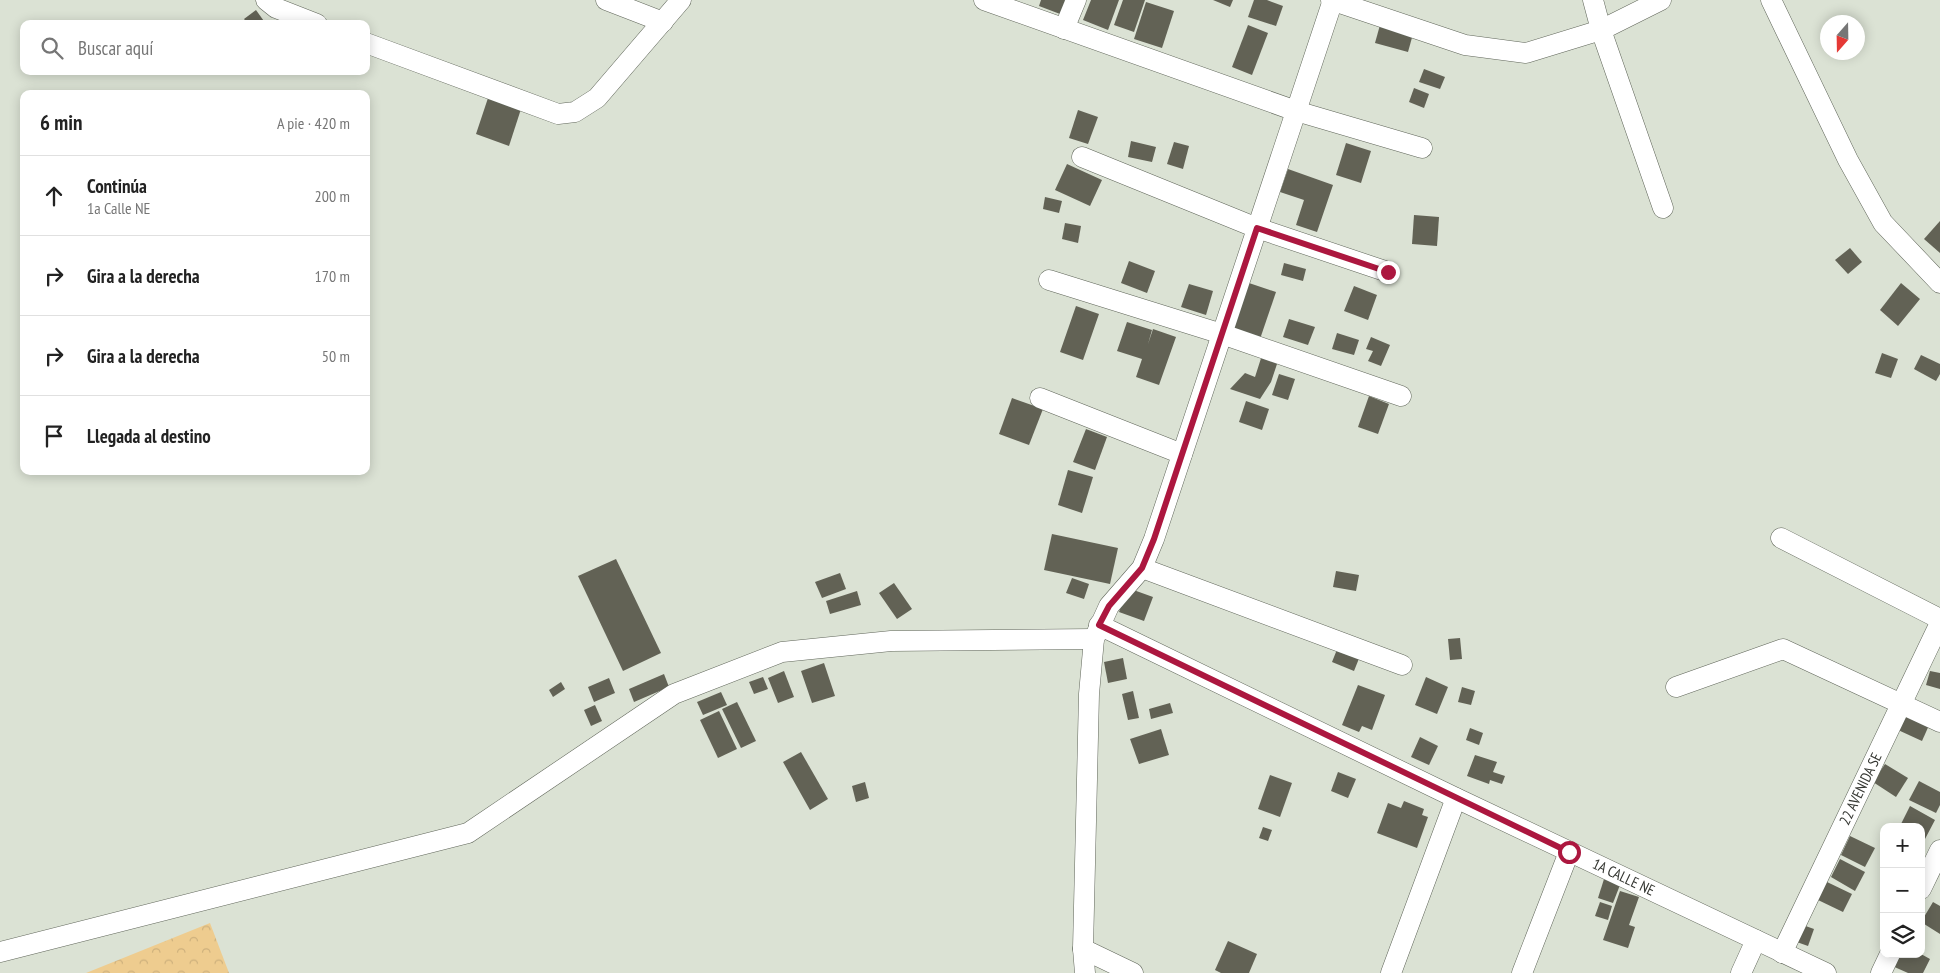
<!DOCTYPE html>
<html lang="es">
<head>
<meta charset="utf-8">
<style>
  body { margin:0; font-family:"PT Sans Narrow",sans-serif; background:#f2f2f2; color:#222 }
  .controls { position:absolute; right:15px; bottom:15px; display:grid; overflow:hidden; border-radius:10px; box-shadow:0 2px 12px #0003 }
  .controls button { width:45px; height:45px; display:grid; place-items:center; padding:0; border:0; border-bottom:1px solid #e0e0e0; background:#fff; color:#222; font:25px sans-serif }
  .compass { position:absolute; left:1820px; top:15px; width:45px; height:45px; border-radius:50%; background:#fff; box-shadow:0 2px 12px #0003; rotate:200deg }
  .stop { position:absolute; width:15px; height:15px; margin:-11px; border:4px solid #ac173f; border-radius:50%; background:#fff }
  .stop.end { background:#ac173f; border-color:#fff; box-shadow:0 1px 5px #0008 }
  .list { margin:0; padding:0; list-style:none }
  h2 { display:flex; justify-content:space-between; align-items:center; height:65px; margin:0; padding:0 20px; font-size:21px }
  h2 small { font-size:16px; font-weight:400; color:#767676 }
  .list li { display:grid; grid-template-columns:32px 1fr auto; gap:15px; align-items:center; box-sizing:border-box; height:80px; padding:0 20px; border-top:1px solid #e0e0e0 }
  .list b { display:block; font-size:19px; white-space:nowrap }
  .list p { margin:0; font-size:16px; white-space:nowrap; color:#767676 }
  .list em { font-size:16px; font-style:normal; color:#767676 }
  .icon { flex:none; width:28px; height:28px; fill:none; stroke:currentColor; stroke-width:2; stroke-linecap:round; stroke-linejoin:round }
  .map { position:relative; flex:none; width:1940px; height:973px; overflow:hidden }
  .search { position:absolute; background:#fff; box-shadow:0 2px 12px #0003; left:20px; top:20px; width:350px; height:55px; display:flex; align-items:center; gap:12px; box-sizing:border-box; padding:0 18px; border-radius:10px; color:#767676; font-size:19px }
  .panel { position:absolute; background:#fff; box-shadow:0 2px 12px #0003; left:20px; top:90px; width:350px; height:385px; border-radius:10px }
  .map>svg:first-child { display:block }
</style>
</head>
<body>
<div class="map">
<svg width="1940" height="973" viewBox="0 0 1940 973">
  <defs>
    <pattern id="forest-crowns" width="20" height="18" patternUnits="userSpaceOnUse" patternTransform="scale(1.25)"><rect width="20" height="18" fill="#eecc8f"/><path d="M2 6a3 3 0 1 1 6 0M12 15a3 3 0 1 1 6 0" fill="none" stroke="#cdb07c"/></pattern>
  </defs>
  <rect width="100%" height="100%" fill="#dbe2d4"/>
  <!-- forest -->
  <path fill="url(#forest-crowns)" d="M210,923L229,973H86Z"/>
  <!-- building -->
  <g fill="#626255">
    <path d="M1041,0H1065L1060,14L1039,6Z"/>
    <path d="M1091,0H1119L1108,30L1083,20Z"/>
    <path d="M1123,0H1145L1134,32L1114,25Z"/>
    <path d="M1213,0H1233L1230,7Z"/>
    <path d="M1254,0H1267L1283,6L1276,26L1248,17Z"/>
    <path d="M1146,2L1174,11L1162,48L1134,39Z"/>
    <path d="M256,10L266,24H248L244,19Z"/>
    <path d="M1248,25L1268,33L1252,75L1232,67Z"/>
    <path d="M1380,25L1413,34L1408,52L1375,43Z"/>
    <path d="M1424,69L1445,77L1440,89L1419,82Z"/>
    <path d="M1414,88L1429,94L1424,108L1409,102Z"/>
    <path d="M488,98L521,109L509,146L476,134Z"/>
    <path d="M1078,110L1098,117L1088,144L1069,138Z"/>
    <path d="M1131,141L1156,147L1152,162L1128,157Z"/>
    <path d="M1174,142L1189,146L1183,169L1167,164Z"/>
    <path d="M1346,143L1371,151L1361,183L1336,175Z"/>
    <path d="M1067,164L1102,180L1090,206L1055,190Z"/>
    <path d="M1288,169L1333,185L1317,232L1296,225L1304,200L1280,192Z"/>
    <path d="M1045,197L1062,201L1059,213L1043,209Z"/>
    <path d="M1414,215L1439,217L1437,246L1412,244Z"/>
    <path d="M1940,221V253L1924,239Z"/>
    <path d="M1065,223L1081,226L1078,243L1062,239Z"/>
    <path d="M1850,248L1862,262L1848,274L1835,260Z"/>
    <path d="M1129,261L1155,271L1147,293L1121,283Z"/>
    <path d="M1284,263L1306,269L1303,281L1281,275Z"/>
    <path d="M1249,283L1276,292L1260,339L1233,329Z"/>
    <path d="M1901,283L1920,299L1898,326L1880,310Z"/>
    <path d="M1189,284L1213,291L1206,315L1181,307Z"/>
    <path d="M1354,286L1377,295L1368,320L1344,311Z"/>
    <path d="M1076,306L1099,314L1083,360L1060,352Z"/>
    <path d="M1289,319L1315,327L1308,345L1283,337Z"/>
    <path d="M1127,322L1152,330L1148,344L1153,329L1176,337L1159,385L1136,377L1142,359L1117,351Z"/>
    <path d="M1337,333L1359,340L1354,355L1332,349Z"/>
    <path d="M1371,337L1390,345L1381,366L1368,361L1373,351L1366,349Z"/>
    <path d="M1263,352L1279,358L1271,382L1260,399L1230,389L1245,373L1255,377Z"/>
    <path d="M1882,353L1898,359L1891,378L1875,373Z"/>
    <path d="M1921,355L1940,364V374L1936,381L1914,369Z"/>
    <path d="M1279,374L1295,379L1288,400L1272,395Z"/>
    <path d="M1369,396L1389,404L1378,434L1358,427Z"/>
    <path d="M1012,398L1043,409L1029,445L999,434Z"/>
    <path d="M1246,401L1269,409L1262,430L1239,422Z"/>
    <path d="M1086,429L1107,437L1095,470L1073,462Z"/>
    <path d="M1068,470L1093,477L1082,513L1058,505Z"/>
    <path d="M1052,534L1118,548L1110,584L1044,570Z"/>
    <path d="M616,559L661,653L623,671L578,576Z"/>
    <path d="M1336,571L1359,575L1356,591L1333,587Z"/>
    <path d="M840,573L846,589L822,598L815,582Z"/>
    <path d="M1072,578L1089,584L1084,599L1066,593Z"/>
    <path d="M894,583L912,609L897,619L879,593Z"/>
    <path d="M1128,588L1153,597L1144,621L1119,612Z"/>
    <path d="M857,591L861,605L830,614L826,601Z"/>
    <path d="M1460,638L1462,659L1450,660L1448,639Z"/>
    <path d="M1338,647L1360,656L1354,671L1332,662Z"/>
    <path d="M1123,658L1127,679L1108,683L1104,662Z"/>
    <path d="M824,663L835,696L812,703L801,671Z"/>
    <path d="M784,671L794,697L778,703L768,678Z"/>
    <path d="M1930,671L1940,673V689L1926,685Z"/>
    <path d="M664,674L669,687L634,702L629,689Z"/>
    <path d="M763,677L768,689L754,694L749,682Z"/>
    <path d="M1426,677L1448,687L1437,714L1415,705Z"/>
    <path d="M609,678L615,693L594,702L588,687Z"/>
    <path d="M561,682L565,689L553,697L549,690Z"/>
    <path d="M1358,685L1385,695L1372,730L1362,726L1359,732L1342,725Z"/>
    <path d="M1462,687L1475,691L1471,705L1458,702Z"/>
    <path d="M1133,691L1139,718L1128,720L1122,694Z"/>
    <path d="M721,692L727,705L703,715L697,702Z"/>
    <path d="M737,702L756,741L741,748L722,709Z"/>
    <path d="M1170,703L1173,713L1151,719L1149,709Z"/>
    <path d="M595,705L602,721L591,726L584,710Z"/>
    <path d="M719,711L737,749L718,758L700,720Z"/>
    <path d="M1906,712L1930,723L1922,741L1898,730Z"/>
    <path d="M1470,728L1483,733L1479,745L1466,740Z"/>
    <path d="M1161,729L1169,755L1139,764L1130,739Z"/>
    <path d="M1420,737L1438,746L1429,765L1411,757Z"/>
    <path d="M801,752L828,799L810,810L783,762Z"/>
    <path d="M1475,755L1497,762L1493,772L1505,776L1502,784L1490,780L1489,784L1467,776Z"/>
    <path d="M1885,764L1908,778L1896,797L1873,782Z"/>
    <path d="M1338,772L1356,779L1348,798L1331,791Z"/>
    <path d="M1270,775L1292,783L1280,817L1258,809Z"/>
    <path d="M1919,781L1940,792V805L1936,813L1909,800Z"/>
    <path d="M865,782L869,798L856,802L852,786Z"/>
    <path d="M1404,801L1424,809L1422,815L1428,817L1417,848L1377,833L1388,803L1401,808Z"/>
    <path d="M1910,806L1935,820L1925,839L1921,837V827L1900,826Z"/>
    <path d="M1263,827L1272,830L1268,841L1259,838Z"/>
    <path d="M1850,836L1875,848L1865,867L1841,855Z"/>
    <path d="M1840,859L1865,872L1855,891L1831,877Z"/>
    <path d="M1604,879L1620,885L1613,903L1598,898Z"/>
    <path d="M1827,882L1852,894L1843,912L1818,900Z"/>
    <path d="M1620,891L1639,897L1629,925L1635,927L1628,948L1603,940Z"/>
    <path d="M1600,902L1612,906L1608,920L1595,916Z"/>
    <path d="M1933,902L1940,906V934L1921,922Z"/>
    <path d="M1800,924L1814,929L1808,946L1794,941Z"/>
    <path d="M1228,941L1257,954L1249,973H1221L1215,970Z"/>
    <path d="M1895,954L1901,957L1902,954H1921L1930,959L1923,973H1908L1890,965Z"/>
  </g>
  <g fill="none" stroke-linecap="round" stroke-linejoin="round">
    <defs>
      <g id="street">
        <path d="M266,0L276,8L317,24"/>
        <path d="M606,0L663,22"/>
        <path d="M984,0L1296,111L1422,148"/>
        <path d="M1331,0L1465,45L1526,53L1601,30L1661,0"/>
        <path d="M1593,0L1601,30L1663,208"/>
        <path d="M1771,0L1848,160L1883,223L1940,283"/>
        <path d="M1064,29L1076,0"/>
        <path d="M366,43L558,114L575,112L597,98L681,0"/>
        <path d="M1082,157L1257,228L1388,272"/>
        <path d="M1049,280L1222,334L1401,396"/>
        <path d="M1040,398L1182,454"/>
        <path d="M1781,538L1940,619"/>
        <path d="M1142,568L1402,665"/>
        <path id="s1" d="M1099,625L1456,798L1826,973"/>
        <path d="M1676,687L1783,649L1940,722"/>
        <path d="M1921,889L1940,850"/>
        <path d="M1083,949L1133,973"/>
        <path d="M0,952L468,833L674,694L782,652L891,641L1094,639"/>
        <path id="s2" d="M1782,953L1940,623"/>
        <path d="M1085,973L1083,949L1089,694L1094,639L1109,606L1142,568L1154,539L1333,0"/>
        <path d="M1391,973L1456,798"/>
        <path d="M1522,973L1569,852"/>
        <path d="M1741,973L1756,940"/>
        <path d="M1881,973L1890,954"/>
      </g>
    </defs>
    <!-- street casing -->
    <use href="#street" stroke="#60665a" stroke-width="21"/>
    <!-- street -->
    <use href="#street" stroke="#fff" stroke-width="20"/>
  </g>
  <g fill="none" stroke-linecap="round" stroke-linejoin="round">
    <!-- route -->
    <path stroke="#ac173f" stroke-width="6" d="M1388,272L1257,228L1154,539L1142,568L1109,606L1099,625L1569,852"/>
  </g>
  <g text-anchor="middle" stroke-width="5" stroke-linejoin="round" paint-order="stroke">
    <!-- street labels -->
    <g font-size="15" fill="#353732" stroke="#e8efe1">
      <text dy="5" stroke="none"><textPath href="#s2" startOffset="182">22 AVENIDA SE</textPath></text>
      <text dy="5" stroke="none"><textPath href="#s1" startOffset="582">1A CALLE NE</textPath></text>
    </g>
  </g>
</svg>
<div class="controls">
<button>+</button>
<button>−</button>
<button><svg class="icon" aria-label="layers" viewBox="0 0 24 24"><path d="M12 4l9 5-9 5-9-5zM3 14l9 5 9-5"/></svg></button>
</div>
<svg class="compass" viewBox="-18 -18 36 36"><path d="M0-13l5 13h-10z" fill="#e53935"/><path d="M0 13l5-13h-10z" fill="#767676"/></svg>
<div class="stop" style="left:1569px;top:852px"></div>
<div class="stop end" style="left:1388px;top:272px"></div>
<div class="search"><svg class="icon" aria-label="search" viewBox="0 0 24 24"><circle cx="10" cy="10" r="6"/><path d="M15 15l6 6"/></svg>Buscar aquí</div>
<section class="panel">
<h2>6 min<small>A pie · 420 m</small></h2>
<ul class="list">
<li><svg class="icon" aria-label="ahead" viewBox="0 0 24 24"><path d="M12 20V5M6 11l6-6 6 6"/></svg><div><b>Continúa</b><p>1a Calle NE</p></div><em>200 m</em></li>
<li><svg class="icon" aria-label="right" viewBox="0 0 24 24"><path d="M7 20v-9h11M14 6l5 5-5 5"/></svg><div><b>Gira a la derecha</b></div><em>170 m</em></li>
<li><svg class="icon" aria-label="right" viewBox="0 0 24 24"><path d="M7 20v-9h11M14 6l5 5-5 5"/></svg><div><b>Gira a la derecha</b></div><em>50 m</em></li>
<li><svg class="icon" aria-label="arrive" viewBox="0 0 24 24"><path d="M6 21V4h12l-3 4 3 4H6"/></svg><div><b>Llegada al destino</b></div></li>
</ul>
</section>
</div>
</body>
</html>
